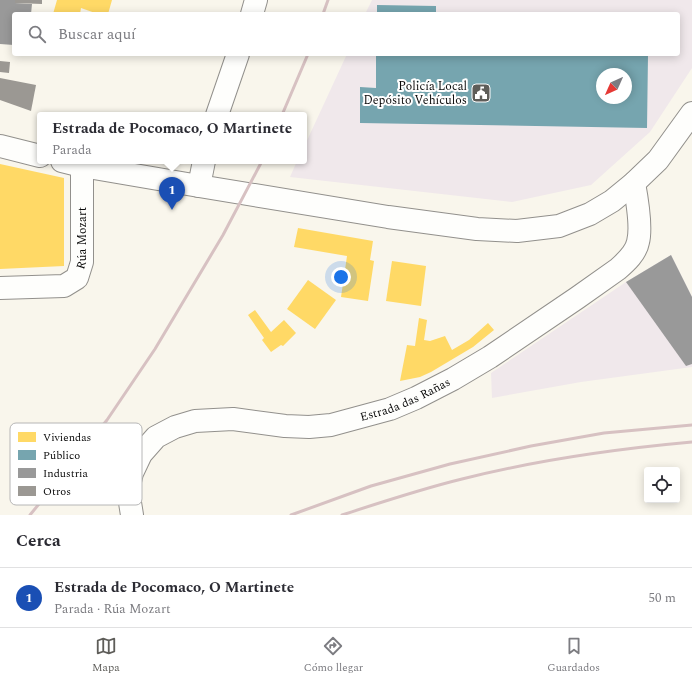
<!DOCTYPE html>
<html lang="es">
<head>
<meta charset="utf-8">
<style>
  body { margin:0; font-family:Spectral,serif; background:#f7f7f7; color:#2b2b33 }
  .controls { position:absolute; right:12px; bottom:12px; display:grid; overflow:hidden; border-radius:4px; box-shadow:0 2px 10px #0003 }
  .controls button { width:36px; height:36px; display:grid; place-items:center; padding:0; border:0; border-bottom:1px solid #e1e1e2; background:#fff; color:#2b2b33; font:20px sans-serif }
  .compass { position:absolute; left:596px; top:68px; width:36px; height:36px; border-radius:50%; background:#fff; box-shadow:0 2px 10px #0003; rotate:225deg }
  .you { position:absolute; left:341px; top:277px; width:14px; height:14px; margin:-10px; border:3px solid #fff; border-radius:50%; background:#1a73e8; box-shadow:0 0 0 6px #1a73e833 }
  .badge { display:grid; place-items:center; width:26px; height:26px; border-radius:50%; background:#5e5d59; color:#fff; font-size:13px; font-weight:700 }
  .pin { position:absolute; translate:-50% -33px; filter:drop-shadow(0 1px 2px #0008) }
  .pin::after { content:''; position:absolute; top:21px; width:14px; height:12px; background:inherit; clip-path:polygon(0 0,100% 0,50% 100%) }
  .popup { position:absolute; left:37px; top:112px; width:270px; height:52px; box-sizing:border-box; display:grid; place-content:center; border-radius:4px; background:#fff; filter:drop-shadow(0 1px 3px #0005); font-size:13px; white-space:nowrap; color:#7c7c81 }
  .popup b { font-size:15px; color:#2b2b33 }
  .popup::after { content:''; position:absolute; left:50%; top:100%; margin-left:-8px; border:8px solid transparent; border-top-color:#fff }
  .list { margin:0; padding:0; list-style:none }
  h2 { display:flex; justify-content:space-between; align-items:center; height:52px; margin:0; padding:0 16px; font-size:17px }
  h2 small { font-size:13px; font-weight:400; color:#7c7c81 }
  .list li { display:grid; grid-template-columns:26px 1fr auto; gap:12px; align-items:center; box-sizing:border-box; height:60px; padding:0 16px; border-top:1px solid #e1e1e2 }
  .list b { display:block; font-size:15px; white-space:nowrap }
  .list p { margin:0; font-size:13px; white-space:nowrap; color:#7c7c81 }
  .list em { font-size:13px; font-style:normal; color:#7c7c81 }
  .icon { flex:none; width:22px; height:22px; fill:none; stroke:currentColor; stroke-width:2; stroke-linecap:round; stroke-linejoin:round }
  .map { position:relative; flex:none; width:692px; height:515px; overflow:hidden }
  .search { position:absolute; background:#fff; box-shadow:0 2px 10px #0003; left:12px; right:12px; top:12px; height:44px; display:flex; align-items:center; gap:10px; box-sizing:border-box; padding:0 14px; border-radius:4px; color:#7c7c81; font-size:15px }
  .sheet { height:112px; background:#fff }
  nav { display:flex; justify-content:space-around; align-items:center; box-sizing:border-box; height:56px; border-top:1px solid #e1e1e2; background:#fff; font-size:11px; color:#7c7c81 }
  nav a { display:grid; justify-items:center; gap:2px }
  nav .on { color:#5e5d59 }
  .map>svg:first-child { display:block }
</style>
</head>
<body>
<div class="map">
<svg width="692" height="515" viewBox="0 0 692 515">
  <rect width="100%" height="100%" fill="#f9f6ec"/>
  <!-- industrial -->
  <g fill="#f0e8eb" fill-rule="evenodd">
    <path d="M372,0H692V68L650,132L591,185L512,202L290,177L297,161H304V147L347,54H678V14H365ZM602,74H626V98H602Z"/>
    <path d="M671,255L692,297V367L581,382L492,398L491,373L626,282Z"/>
  </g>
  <!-- homes -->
  <g fill="#ffd966">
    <path d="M57,0H112L108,14H98L81,8L80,14H53Z"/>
    <path d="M0,164L64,178V266L0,269Z"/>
    <path d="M298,228L373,241L370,260L374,261L368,301L341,297L347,256L294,247Z"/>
    <path d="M392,261L426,266L421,306L386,301Z"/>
    <path d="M308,280L336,300L315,329L287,309Z"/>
    <path d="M255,310L271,332L284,320L296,333L283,346L281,345L271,352L262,340L264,338L248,315Z"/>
    <path d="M419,318L427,320L424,340L430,341L445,336L452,350L469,340L488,323L494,330L473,347L431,372L420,377L400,381L407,345L415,346Z"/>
  </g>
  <!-- public -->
  <g fill="#76a5af" fill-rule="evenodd">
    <path d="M377,5L436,6V14H377Z"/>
    <path d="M376,54L648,55L647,128L360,123V87L376,88ZM602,74H626V98H602Z"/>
  </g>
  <!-- industry -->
  <g fill="#999">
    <path d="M0,0H15V3L32,4L31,14H14V45L0,44Z"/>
    <path d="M671,255L692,297V364L686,366L626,282Z"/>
  </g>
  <!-- building -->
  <g fill="#9b9893">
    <path d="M15,0H42V4L15,3Z"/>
    <path d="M0,61L10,62L9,73L0,72Z"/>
    <path d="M0,78L36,85L31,111L0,100Z"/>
  </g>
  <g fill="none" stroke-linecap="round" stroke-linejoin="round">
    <defs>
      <g id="minor">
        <path d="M252,14L256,0"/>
        <path d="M217,115L238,54"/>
        <path d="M199,186L204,161"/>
        <path id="s1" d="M0,288L64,286L77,278L82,262V166"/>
        <path id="s2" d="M132,515L128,490L132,473L141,454L156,437L175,427L195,421L233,419L285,426L309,427L331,425L390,409L416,398L453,379L490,357L577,298L618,269C626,262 636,253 638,242C642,227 637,199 634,183"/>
      </g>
      <g id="tertiary">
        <path d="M0,146L40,156"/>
        <path d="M62,161L82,166L199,186L388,217L477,229L517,231L559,226L590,214L612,201L634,183L658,160L692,113"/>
      </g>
    </defs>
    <!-- minor casing -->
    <use href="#minor" stroke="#92908c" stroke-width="24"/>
    <!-- tertiary casing -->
    <use href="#tertiary" stroke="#92908c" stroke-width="24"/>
    <!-- minor -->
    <use href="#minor" stroke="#fefefc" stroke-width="22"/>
    <!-- tertiary -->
    <use href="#tertiary" stroke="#fefefc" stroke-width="22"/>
    <!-- rail -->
    <g stroke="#d7c1c2" stroke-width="3">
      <path d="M323,14L328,0"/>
      <path d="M282,115L308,54"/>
      <path d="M30,515L107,420L155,349L223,235L262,161"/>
      <path d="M291,515L371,486L450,464L531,446L604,433L692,425"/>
      <path d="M342,515C382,502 421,489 462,479C537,460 615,449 692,442"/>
    </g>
  </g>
  <!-- icons -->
  <defs>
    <symbol id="civic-square" viewBox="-11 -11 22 22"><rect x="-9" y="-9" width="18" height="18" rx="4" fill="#5e5d59" stroke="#fff"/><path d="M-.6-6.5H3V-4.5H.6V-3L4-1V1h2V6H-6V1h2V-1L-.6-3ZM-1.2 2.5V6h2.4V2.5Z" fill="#fff"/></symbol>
  </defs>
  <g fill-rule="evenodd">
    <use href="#civic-square" x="470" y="82" width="22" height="22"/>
  </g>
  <g text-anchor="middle" stroke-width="4" stroke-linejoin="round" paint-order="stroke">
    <!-- poi labels -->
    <g font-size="12" fill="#0a0a0a" stroke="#fff" text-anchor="end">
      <text x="467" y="90">Policía Local<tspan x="467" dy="14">Depósito Vehículos</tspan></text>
    </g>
    <!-- street labels -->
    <g font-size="12" fill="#0a0a0a" stroke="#fff">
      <text dy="4" stroke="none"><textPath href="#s1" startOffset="120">Rúa Mozart</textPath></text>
      <text dy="4" stroke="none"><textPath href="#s2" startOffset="344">Estrada das Rañas</textPath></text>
    </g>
  </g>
  <!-- legend -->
  <rect x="10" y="423" width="132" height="82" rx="6" fill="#fff" stroke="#b6b6b6" stroke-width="1"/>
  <rect x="18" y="432" width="18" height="10" fill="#ffd966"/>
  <rect x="18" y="450" width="18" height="10" fill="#76a5af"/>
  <rect x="18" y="468" width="18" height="10" fill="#999"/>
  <rect x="18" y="486" width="18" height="10" fill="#9b9893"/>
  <g font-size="11" fill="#0a0a0a">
    <text x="43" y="441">Viviendas</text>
    <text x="43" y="459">Público</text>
    <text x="43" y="477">Industria</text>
    <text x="43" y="495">Otros</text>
  </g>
</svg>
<div class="controls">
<button><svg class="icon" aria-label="locate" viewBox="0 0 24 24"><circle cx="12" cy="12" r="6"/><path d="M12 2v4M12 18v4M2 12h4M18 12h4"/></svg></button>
</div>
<svg class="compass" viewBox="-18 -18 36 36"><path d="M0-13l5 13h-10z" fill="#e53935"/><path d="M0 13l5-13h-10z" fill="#7c7c81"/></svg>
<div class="you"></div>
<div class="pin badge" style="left:172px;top:210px;background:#1a4fb4">1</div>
<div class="popup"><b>Estrada de Pocomaco, O Martinete</b>Parada</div>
<div class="search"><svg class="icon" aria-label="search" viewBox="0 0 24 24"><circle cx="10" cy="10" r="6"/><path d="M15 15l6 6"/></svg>Buscar aquí</div>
</div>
<section class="sheet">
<h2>Cerca<small></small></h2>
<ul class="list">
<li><span class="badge" style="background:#1a4fb4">1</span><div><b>Estrada de Pocomaco, O Martinete</b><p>Parada · Rúa Mozart</p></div><em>50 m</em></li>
</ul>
</section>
<nav>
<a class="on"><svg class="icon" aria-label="map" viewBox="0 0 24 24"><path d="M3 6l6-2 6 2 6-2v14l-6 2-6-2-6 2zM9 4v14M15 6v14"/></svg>Mapa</a>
<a><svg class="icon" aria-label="directions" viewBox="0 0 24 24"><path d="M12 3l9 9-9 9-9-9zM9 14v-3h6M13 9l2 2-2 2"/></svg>Cómo llegar</a>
<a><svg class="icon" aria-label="saved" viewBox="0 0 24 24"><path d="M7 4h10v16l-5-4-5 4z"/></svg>Guardados</a>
</nav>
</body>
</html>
